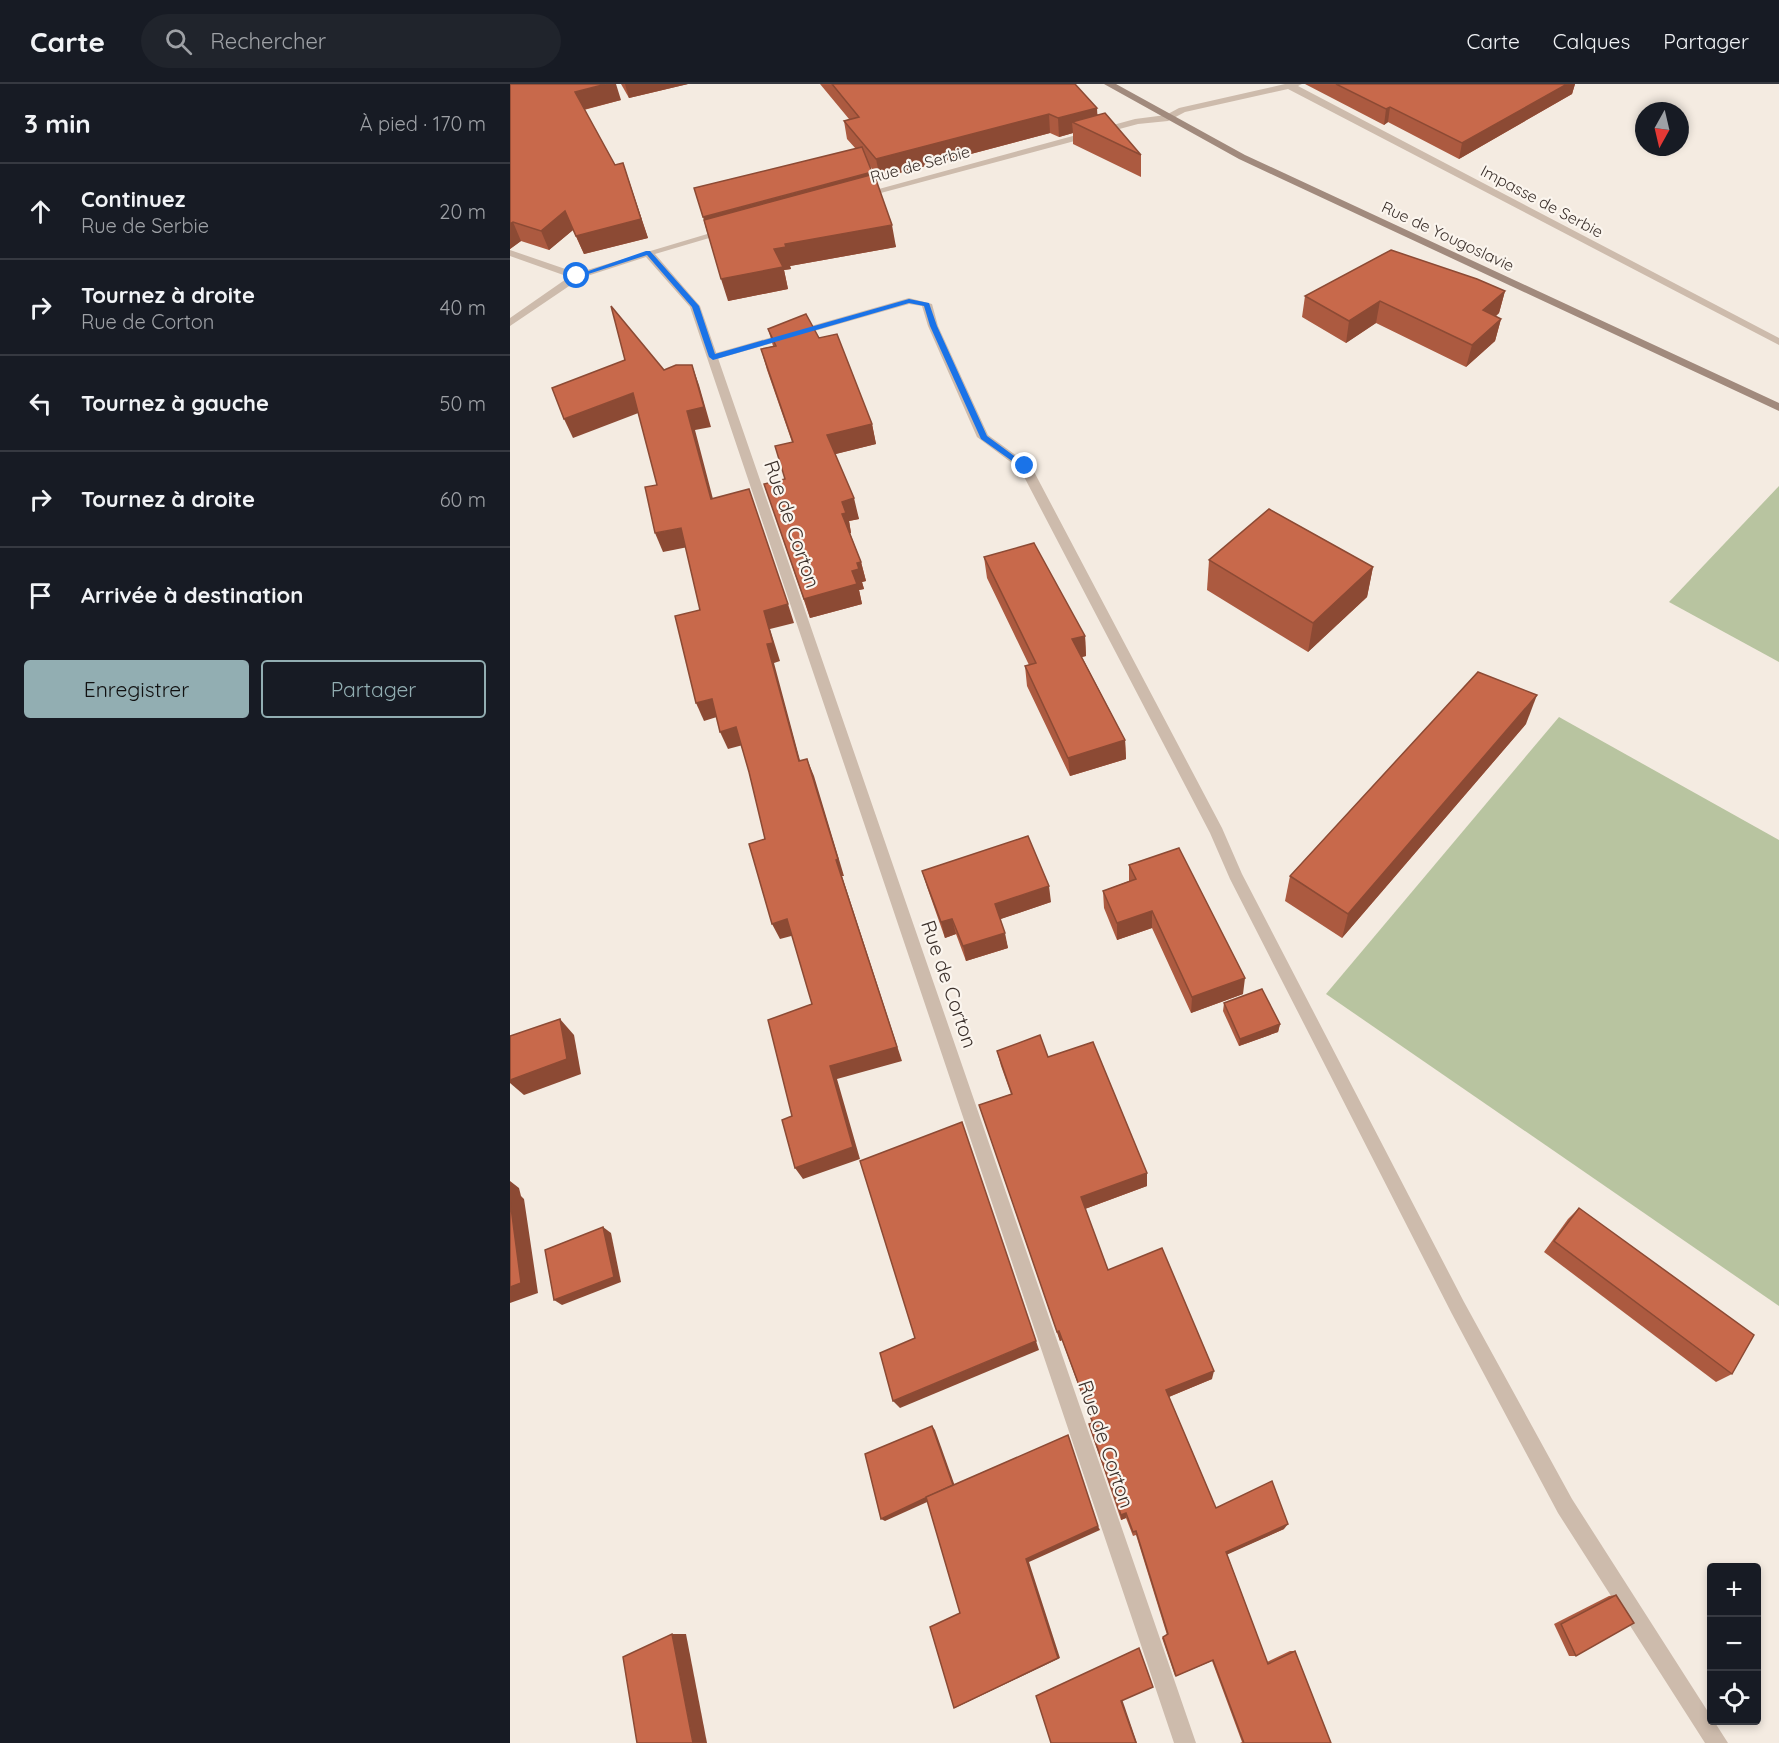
<!DOCTYPE html>
<html lang="fr">
<head>
<meta charset="utf-8">
<style>
  body { margin:0; font-family:Quicksand,sans-serif; background:#20242c; color:#f1f3f6 }
  .controls { position:absolute; right:18px; bottom:18px; display:grid; overflow:hidden; border-radius:6px; box-shadow:0 3px 9px #0003 }
  .controls button { width:54px; height:54px; display:grid; place-items:center; padding:0; border:0; border-bottom:2px solid #363941; background:#171b24; color:#f1f3f6; font:30px sans-serif }
  .compass { position:absolute; left:1125px; top:18px; width:54px; height:54px; border-radius:50%; background:#171b24; box-shadow:0 3px 9px #0003; rotate:188deg }
  .stop { position:absolute; width:18px; height:18px; margin:-14px; border:4px solid #1a73e8; border-radius:50%; background:#fff }
  .stop.end { background:#1a73e8; border-color:#fff; box-shadow:0 2px 6px #0008 }
  .list { margin:0; padding:0; list-style:none }
  h2 { display:flex; justify-content:space-between; align-items:center; height:78px; margin:0; padding:0 24px; font-size:26px }
  h2 small { font-size:20px; font-weight:400; color:#9ea1a6 }
  .list li { display:grid; grid-template-columns:39px 1fr auto; gap:18px; align-items:center; box-sizing:border-box; height:96px; padding:0 24px; border-top:2px solid #363941 }
  .list b { display:block; font-size:22px; white-space:nowrap }
  .list p { margin:0; font-size:20px; white-space:nowrap; color:#9ea1a6 }
  .list em { font-size:20px; font-style:normal; color:#9ea1a6 }
  .actions { display:flex; gap:12px; padding:18px 24px }
  .actions a { flex:1; padding:14px 0; border:2px solid #92aeb2; border-radius:6px; text-align:center; font-size:21px; color:#92aeb2 }
  .actions .main { background:#92aeb2; color:#111 }
  .icon { flex:none; width:33px; height:33px; fill:none; stroke:currentColor; stroke-width:2; stroke-linecap:round; stroke-linejoin:round }
  .map { position:relative; flex:none; width:1269px; height:1659px; overflow:hidden }
  header { display:flex; align-items:center; gap:36px; box-sizing:border-box; height:84px; padding:0 30px; background:#171b24; border-bottom:2px solid #363941 }
  header strong { font-size:28px }
  nav { display:flex; gap:33px; margin-inline-start:auto; font-size:21px }
  .search { width:420px; height:54px; background:#20242c; display:flex; align-items:center; gap:15px; box-sizing:border-box; padding:0 21px; border-radius:33px; color:#9ea1a6; font-size:22px }
  main { display:flex }
  aside { flex:1; background:#171b24 }
  .map>svg:first-child { display:block }
</style>
</head>
<body>
<header>
<strong>Carte</strong>
<div class="search"><svg class="icon" aria-label="search" viewBox="0 0 24 24"><circle cx="10" cy="10" r="6"/><path d="M15 15l6 6"/></svg>Rechercher</div>
<nav><a>Carte</a><a>Calques</a><a>Partager</a></nav>
</header>
<main>
<aside>
<h2>3 min<small>À pied · 170 m</small></h2>
<ul class="list">
<li><svg class="icon" aria-label="ahead" viewBox="0 0 24 24"><path d="M12 20V5M6 11l6-6 6 6"/></svg><div><b>Continuez</b><p>Rue de Serbie</p></div><em>20 m</em></li>
<li><svg class="icon" aria-label="right" viewBox="0 0 24 24"><path d="M7 20v-9h11M14 6l5 5-5 5"/></svg><div><b>Tournez à droite</b><p>Rue de Corton</p></div><em>40 m</em></li>
<li><svg class="icon" aria-label="left" viewBox="0 0 24 24"><path d="M17 20v-9H6M10 6l-5 5 5 5"/></svg><div><b>Tournez à gauche</b></div><em>50 m</em></li>
<li><svg class="icon" aria-label="right" viewBox="0 0 24 24"><path d="M7 20v-9h11M14 6l5 5-5 5"/></svg><div><b>Tournez à droite</b></div><em>60 m</em></li>
<li><svg class="icon" aria-label="arrive" viewBox="0 0 24 24"><path d="M6 21V4h12l-3 4 3 4H6"/></svg><div><b>Arrivée à destination</b></div></li>
</ul>
<div class="actions"><a class="main">Enregistrer</a><a>Partager</a></div>
</aside>
<div class="map">
<svg width="1269" height="1659" viewBox="0 0 1269 1659">
  <rect width="100%" height="100%" fill="#f4ebe1"/>
  <!-- green -->
  <g fill="#b8c4a0">
    <path d="M1269,402V578L1159,518Z"/>
    <path d="M1049,633L1269,756V1222L816,910Z"/>
  </g>
  <g fill="none" stroke-linecap="round" stroke-linejoin="round">
    <!-- lane -->
    <path fill="#cdbbac" fill-rule="evenodd" d="M399,214L422,220L428,242L478,351L521,382L712,744L732,790L954,1218L1062,1415L1218,1659H1195L1048,1429L942,1230L720,795L700,749L510,385L467,353L418,242L412,222L399,220L207,275H199L198,273L199,271Z"/>
    <!-- street -->
    <g fill="#cdbbac" fill-rule="evenodd">
      <path d="M775,0H792L788,2L1269,254V261L778,5L675,28L658,37L628,40L352,114L347,111L625,35L656,31L669,24Z"/>
      <path d="M214,145L223,147L145,170L190,222L686,1659H664L180,223L136,173L71,194L0,242V234L59,193L0,172V166L67,189Z"/>
    </g>
    <!-- secondary -->
    <path fill="#a18a7d" fill-rule="evenodd" d="M594,0H606L735,71L1269,319V327L729,75Z"/>
  </g>
  <!-- wall -->
  <g fill="#ac5a40">
    <path d="M0,0L111,16L74,26L105,81L119,97L138,154L74,170L63,146L39,166L11,157L0,165Z"/>
    <path d="M111,0H178L119,14Z"/>
    <path d="M310,0H565L588,31L631,71V93L563,60V49L549,53L540,49L370,94L358,80L386,163L280,182L281,185L274,186L278,205L218,217L346,65L337,55L334,37L339,35Z"/>
    <path d="M795,0H1065L1062,10L949,75L878,38L874,41Z"/>
    <path d="M995,207L989,229L986,232L991,235L985,257L956,283L866,239L836,259L792,233L795,212Z"/>
    <path d="M258,245L309,254L362,340L366,360L325,370L349,435L339,437L341,449H340L351,478L356,497L352,498L354,505L349,506L352,520L300,534L261,420L275,395L282,358L257,286L251,265L263,262Z"/>
    <path d="M474,473L575,552L576,572L572,573L615,656L616,675L560,692L517,602L515,582L519,581L477,494Z"/>
    <path d="M699,476L863,483L857,513L798,568L697,506Z"/>
    <path d="M1016,640L832,854L775,817L780,792Z"/>
    <path d="M619,781L733,910L681,929L642,844L607,856L594,824L593,807L619,797Z"/>
    <path d="M412,787L541,818L490,835L498,864L456,877L446,850L435,854L417,803Z"/>
    <path d="M714,919L770,940L768,948L729,962L713,927Z"/>
    <path d="M487,967L538,973L637,1089V1102L575,1125L598,1186L702,1295L659,1313L706,1424L774,1445L717,1470L757,1578L780,1567H785L821,1659H730L732,1658L702,1577L666,1592H665L652,1554L657,1551L626,1451L623,1452L616,1434L611,1436L581,1347L579,1340L582,1339L552,1256L550,1257L469,1021L501,1010L491,982Z"/>
    <path d="M1069,1124L1222,1290L1206,1298L1034,1168L1058,1135Z"/>
    <path d="M1106,1511L1066,1572H1059L1044,1540L1099,1512Z"/>
  </g>
  <!-- shaded-wall -->
  <g fill="#8c4a34">
    <path d="M96,0H106L111,16L72,26L65,8Z"/>
    <path d="M115,0H178L119,14Z"/>
    <path d="M1057,0H1065L1062,10L949,75L952,59Z"/>
    <path d="M880,23L878,38L874,41L876,25Z"/>
    <path d="M587,24L588,43L562,38L563,49L549,53L548,34Z"/>
    <path d="M539,30L540,49L370,94L366,75Z"/>
    <path d="M113,79L138,154L74,170L66,152Z"/>
    <path d="M362,88L364,103L197,148L193,133Z"/>
    <path d="M55,127L63,146L39,166L31,147Z"/>
    <path d="M3,138L11,157L0,165V140Z"/>
    <path d="M382,141L386,163L280,182L281,185L274,186L278,205L218,217L211,195L275,160Z"/>
    <path d="M995,207L989,229L967,248L973,226Z"/>
    <path d="M870,217L866,239L836,259L839,237Z"/>
    <path d="M991,235L985,257L956,283L962,261Z"/>
    <path d="M182,281L189,301L201,343L185,346L208,434L201,415L177,327Z"/>
    <path d="M123,309L131,328L63,354L54,335Z"/>
    <path d="M362,340L366,360L322,371L317,351Z"/>
    <path d="M344,414L349,435L339,437L341,449L337,450L332,430V418Z"/>
    <path d="M171,444L178,463L153,468L145,449Z"/>
    <path d="M351,478L356,497L352,498L354,505L349,506L352,520L300,534L294,515L342,487L347,479Z"/>
    <path d="M863,483L857,513L798,568L803,539Z"/>
    <path d="M278,520L284,539L260,545L270,577L264,579L295,695L289,677L257,560L254,527Z"/>
    <path d="M575,552L576,572L563,575L562,555Z"/>
    <path d="M1027,611L1016,640L832,854L838,830Z"/>
    <path d="M202,615L210,632L194,637L186,619Z"/>
    <path d="M226,643L233,661L218,665L210,648Z"/>
    <path d="M615,656L616,675L560,692L558,674Z"/>
    <path d="M297,675L304,692L334,792H332L392,977L327,995L350,1075L293,1095L285,1084L320,982L326,776Z"/>
    <path d="M539,802L541,818L488,836L485,820Z"/>
    <path d="M642,827V844L607,856V839Z"/>
    <path d="M277,835L285,851L270,855L262,840Z"/>
    <path d="M442,835L446,850L435,854L431,838Z"/>
    <path d="M495,849L498,864L456,877L453,862Z"/>
    <path d="M735,894L733,910L681,929L682,913Z"/>
    <path d="M50,935L64,951L71,990L14,1011L0,999V996Z"/>
    <path d="M770,940L768,948L729,962L730,955Z"/>
    <path d="M637,1089V1102L572,1126L571,1113Z"/>
    <path d="M0,1097L9,1104L11,1112L14,1115L28,1209L0,1219Z"/>
    <path d="M93,1143L101,1149L111,1198L52,1221L44,1216Z"/>
    <path d="M549,1247L552,1256L550,1257L547,1248Z"/>
    <path d="M526,1257L529,1266L390,1324L383,1317Z"/>
    <path d="M704,1287L702,1295L656,1314V1306Z"/>
    <path d="M422,1342L425,1346L446,1405L375,1437L371,1435Z"/>
    <path d="M616,1429V1434L611,1436V1431Z"/>
    <path d="M778,1440L774,1445L714,1472L716,1468Z"/>
    <path d="M588,1442L590,1446L519,1478L550,1574L449,1622L444,1624L516,1475Z"/>
    <path d="M162,1550H176L197,1659H183Z"/>
    <path d="M612,1615L627,1659H626L611,1617Z"/>
  </g>
  <!-- building -->
  <g fill="#c8694b" stroke="#8c4a34" stroke-width="1.5">
    <path d="M0,0H96L65,8L105,81L113,79L131,135L66,152L55,127L31,147L3,138L0,140Z"/>
    <path d="M322,0H565L587,24L548,34L539,30L366,75L334,37L349,33Z"/>
    <path d="M826,0H1057L952,59L880,23L876,25Z"/>
    <path d="M595,29L631,71L562,38Z"/>
    <path d="M352,63L362,88L193,133L184,104Z"/>
    <path d="M364,90L382,141L275,160L276,163L264,165L273,183L211,195L194,136Z"/>
    <path d="M881,166L967,195L995,207L973,226L991,235L962,261L870,217L839,237L795,212Z"/>
    <path d="M101,222L154,286L166,281H182L194,323L177,327L201,415L239,405L278,520L254,527L263,559L257,560L289,677L297,675L328,775L326,776L387,963L320,982L343,1063L285,1084L272,1036L282,1032L258,936L302,920L277,835L262,840L239,760L255,755L239,688L226,643L210,648L202,615L186,619L165,532L190,526L171,444L145,449L135,403L147,401L123,309L54,335L42,304L115,276Z"/>
    <path d="M296,230L309,254L327,250L362,340L317,351L344,414L332,418L336,429L332,430L351,478L347,479L349,485L342,487L347,500L294,515L254,400L275,395L265,362L283,358L251,265L266,262L258,245Z"/>
    <path d="M759,425L863,483L803,539L699,476Z"/>
    <path d="M524,459L575,552L562,555L615,656L558,674L515,582L526,579L474,473Z"/>
    <path d="M968,588L1027,611L838,830L780,792Z"/>
    <path d="M518,752L539,802L485,820L495,849L453,862L442,835L431,838L412,787Z"/>
    <path d="M669,764L735,894L682,913L642,827L607,839L593,807L626,795L619,781Z"/>
    <path d="M752,905L770,940L730,955L714,919Z"/>
    <path d="M50,935L57,975L0,996V952Z"/>
    <path d="M530,951L538,973L583,958L637,1089L571,1113L598,1186L652,1164L704,1287L656,1306L706,1424L762,1397L778,1440L716,1468L758,1580L785,1567L821,1659H734L703,1576L666,1592L653,1553L658,1550L626,1447L623,1448L616,1429L611,1431L579,1340L583,1339L549,1247L547,1248L469,1021L502,1010L487,967Z"/>
    <path d="M452,1038L526,1257L383,1317L370,1269L405,1254L350,1077Z"/>
    <path d="M0,1116L11,1199L0,1203Z"/>
    <path d="M1069,1124L1244,1251L1222,1290L1044,1157Z"/>
    <path d="M93,1143L104,1193L44,1216L35,1166Z"/>
    <path d="M422,1342L443,1401L371,1435L355,1370Z"/>
    <path d="M558,1351L588,1442L516,1475L548,1574L444,1624L420,1543L450,1529L416,1413Z"/>
    <path d="M1106,1511L1124,1539L1066,1572L1051,1540Z"/>
    <path d="M162,1550L183,1659H127L113,1573Z"/>
    <path d="M629,1564L643,1603L611,1617L626,1659H541L526,1612Z"/>
  </g>
  <!-- route -->
  <path fill="#1a73e8" d="M136,167H140L189,222L205,270L399,215L419,219L427,242L477,352L518,382L512,384L471,355L420,242L414,222L399,219L203,276L199,273L182,223L137,171L69,193L64,192Z"/>
  <g text-anchor="middle" stroke-width="4.5" stroke-linejoin="round" paint-order="stroke">
    <!-- far-street labels -->
    <g font-size="16" fill="#3b302b" stroke="#fbf5ee">
      <text transform="translate(410 80) rotate(-15)" y="6">Rue de Serbie</text>
      <text transform="translate(1032 117) rotate(28)" y="6">Impasse de Serbie</text>
      <text transform="translate(938 152) rotate(25)" y="6">Rue de Yougoslavie</text>
    </g>
    <!-- street labels -->
    <g font-size="20" fill="#3b302b" stroke="#fbf5ee">
      <text transform="translate(282 440) rotate(71)" y="7">Rue de Corton</text>
      <text transform="translate(439 900) rotate(71)" y="7">Rue de Corton</text>
      <text transform="translate(596 1360) rotate(71)" y="7">Rue de Corton</text>
    </g>
  </g>
</svg>
<div class="controls">
<button>+</button>
<button>−</button>
<button><svg class="icon" aria-label="locate" viewBox="0 0 24 24"><circle cx="12" cy="12" r="6"/><path d="M12 2v4M12 18v4M2 12h4M18 12h4"/></svg></button>
</div>
<svg class="compass" viewBox="-18 -18 36 36"><path d="M0-13l5 13h-10z" fill="#e53935"/><path d="M0 13l5-13h-10z" fill="#9ea1a6"/></svg>
<div class="stop" style="left:67px;top:192px"></div>
<div class="stop end" style="left:515px;top:382px"></div>
</div>
</main>
</body>
</html>
